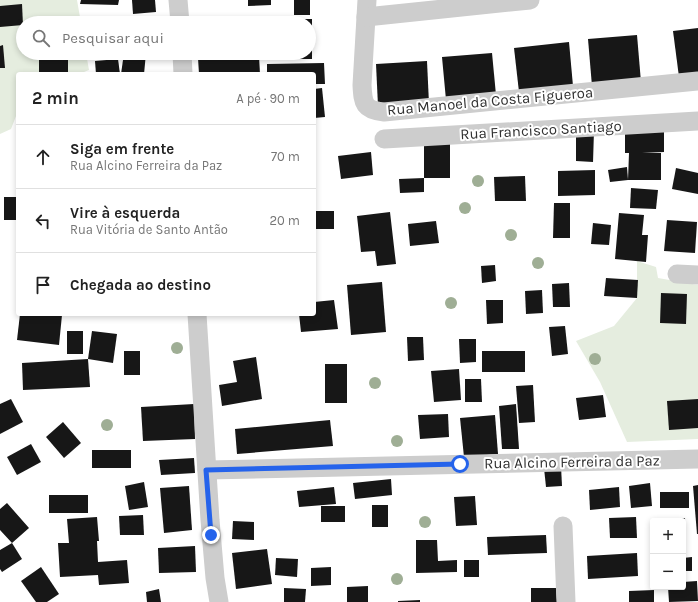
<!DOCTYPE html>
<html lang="pt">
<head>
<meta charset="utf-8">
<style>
  body { margin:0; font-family:Karla,sans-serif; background:#f6f6f6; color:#222 }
  .controls { position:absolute; right:12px; bottom:12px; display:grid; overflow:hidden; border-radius:4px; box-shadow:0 2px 6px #0003 }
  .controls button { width:36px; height:36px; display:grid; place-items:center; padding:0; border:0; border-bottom:1px solid #e0e0e0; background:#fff; color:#222; font:20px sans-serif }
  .stop { position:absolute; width:12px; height:12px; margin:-9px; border:3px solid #2563eb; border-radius:50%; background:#fff }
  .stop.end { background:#2563eb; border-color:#fff; box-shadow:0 1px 4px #0008 }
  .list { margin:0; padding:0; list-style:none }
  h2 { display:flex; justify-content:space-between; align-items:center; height:52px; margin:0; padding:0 16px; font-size:17px }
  h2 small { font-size:13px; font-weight:400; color:#767676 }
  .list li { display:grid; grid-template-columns:26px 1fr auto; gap:12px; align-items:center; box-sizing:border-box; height:64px; padding:0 16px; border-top:1px solid #e0e0e0 }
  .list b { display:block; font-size:15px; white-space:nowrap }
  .list p { margin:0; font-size:13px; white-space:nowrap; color:#767676 }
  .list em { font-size:13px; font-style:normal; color:#767676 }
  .icon { flex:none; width:22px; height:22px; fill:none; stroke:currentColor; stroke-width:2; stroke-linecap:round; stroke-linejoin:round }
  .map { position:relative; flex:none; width:698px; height:602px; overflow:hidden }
  .search { position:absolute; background:#fff; box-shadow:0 2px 6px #0003; left:16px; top:16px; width:300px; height:44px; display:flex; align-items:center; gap:10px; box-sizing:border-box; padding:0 14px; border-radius:22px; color:#767676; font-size:15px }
  .panel { position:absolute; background:#fff; box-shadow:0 2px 6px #0003; left:16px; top:72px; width:300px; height:244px; border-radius:4px }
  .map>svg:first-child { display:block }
</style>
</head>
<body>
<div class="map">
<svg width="698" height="602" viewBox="0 0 698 602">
  <rect width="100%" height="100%" fill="#fff"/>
  <!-- green -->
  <g fill="#e5eddf">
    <path d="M0,0H77L81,23H23V53H86L89,70L79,74H18V111L11,129L0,134Z"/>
    <path d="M637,261L656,267L658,278L698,285V439L627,442L600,382L576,341L614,326L637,298Z"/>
  </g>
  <!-- building -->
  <g fill="#171717">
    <path d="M81,0H119L118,5L80,4Z"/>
    <path d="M132,0H155L156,12L133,14Z"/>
    <path d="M248,0H271V5L248,6Z"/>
    <rect x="294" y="0" width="16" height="15"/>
    <path d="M22,4L23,25L0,27V6Z"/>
    <rect x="207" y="16" width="17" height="7"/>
    <path d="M282,19H312V59H282V53H309V23H282Z"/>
    <path d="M698,28V75L679,77L673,31Z"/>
    <path d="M637,35L641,82L592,86L588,39Z"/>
    <path d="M569,42L573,86L519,92L514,48Z"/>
    <path d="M3,45L5,68H0V46Z"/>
    <path d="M124,53H146L144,74H121Z"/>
    <path d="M492,53L496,95L446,100L442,57Z"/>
    <rect x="39" y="56" width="29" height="18"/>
    <path d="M259,56L260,74H199L198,58Z"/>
    <path d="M118,59L120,74H96L95,61Z"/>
    <path d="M427,61L429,104L378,106L376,64Z"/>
    <path d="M324,63L325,84H314V74H267V64Z"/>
    <path d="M322,88L325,117L314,118V89Z"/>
    <path d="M576,129L594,130L593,162L576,161Z"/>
    <path d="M625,129H664V152L642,153H661V180H628L629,153H625Z"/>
    <path d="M314,137H315L316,167H314Z"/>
    <path d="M424,142H450V178H424V192L400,193L399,179L424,178Z"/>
    <path d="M371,152L373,175L341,179L338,156Z"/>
    <path d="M627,167L628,180L610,182L608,170Z"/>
    <path d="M676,168L698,173V194L672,189Z"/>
    <path d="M595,170V195L558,196V171Z"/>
    <path d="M525,176L526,201H495L494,177Z"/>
    <path d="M631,188L658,190L656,209L630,208Z"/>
    <rect x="4" y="197" width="14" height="23"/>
    <path d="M554,203H570V238H553Z"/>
    <rect x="314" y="211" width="20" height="18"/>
    <path d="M390,212L396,264L377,266L375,251L361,252L357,216Z"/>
    <path d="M619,213L644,215L642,235H648L646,262L615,259Z"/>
    <path d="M667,220L697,222L695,253L664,251Z"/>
    <path d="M436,221L439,243L410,246L408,224Z"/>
    <path d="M593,223L611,225L609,245L591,244Z"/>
    <path d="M495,265L496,281L482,283L481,266Z"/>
    <path d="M606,278L638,280L637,298L604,296Z"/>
    <path d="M382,282L386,332L351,335L347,285Z"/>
    <path d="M569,283L570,307H553L552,284Z"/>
    <path d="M542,290L543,313L526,314L525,291Z"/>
    <path d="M661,293L687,294L686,324L660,323Z"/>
    <path d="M334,300L338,329L301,332L299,314H314V302Z"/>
    <path d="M486,300H503V323L487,324Z"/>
    <path d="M20,314L62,315L59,345L17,340Z"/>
    <path d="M565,326L568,354L552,356L549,327Z"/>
    <rect x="67" y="331" width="16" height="23"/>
    <path d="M92,331L117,334L113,363L88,359Z"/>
    <path d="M407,337H423L424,360L408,361Z"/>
    <path d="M459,339H476V362L460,363Z"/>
    <rect x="124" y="351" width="16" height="24"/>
    <rect x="482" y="351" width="43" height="21"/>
    <path d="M256,357L262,399L222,406L219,385L237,382L233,361Z"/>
    <path d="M88,359L90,387L23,390L22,363Z"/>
    <rect x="325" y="364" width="22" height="39"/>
    <path d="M459,369L461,400L434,402L431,371Z"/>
    <path d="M465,379H481L482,402H465Z"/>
    <path d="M533,385L535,422L519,423L516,386Z"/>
    <path d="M603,395L606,417L579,420L576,398Z"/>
    <path d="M11,399L23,422L0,434V404Z"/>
    <path d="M698,399V428L669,430L667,401Z"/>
    <path d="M194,404L195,439L143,441L141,407Z"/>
    <path d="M516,404L519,449H502L499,406Z"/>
    <path d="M448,414L449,437L420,439L418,415Z"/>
    <path d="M495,415L498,454L464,457L460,418Z"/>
    <path d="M330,420L333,446L237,454L235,429Z"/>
    <path d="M63,422L81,443L64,458L46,437Z"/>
    <path d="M31,444L41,462L17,475L7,457Z"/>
    <rect x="92" y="450" width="39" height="18"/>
    <path d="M194,458L195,473L161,475L159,460Z"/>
    <path d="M561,466L562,486L546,487L544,468Z"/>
    <path d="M391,479L392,495L355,499L353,483Z"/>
    <path d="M144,482L148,507L129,510L125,486Z"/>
    <path d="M650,483L652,506L631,508L629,486Z"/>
    <path d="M698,485V534H697L693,486Z"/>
    <path d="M189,486L192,530L164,533L160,488Z"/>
    <path d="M334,487L336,504L299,507L297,491Z"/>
    <path d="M619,487L620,507L590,510L589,490Z"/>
    <rect x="660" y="492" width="29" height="16"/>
    <rect x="49" y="495" width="39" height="18"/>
    <path d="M475,496L477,525L456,526L454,497Z"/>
    <path d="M7,503L29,528L12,543L22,559L2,572L0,569V550L12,543L0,530V509Z"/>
    <rect x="372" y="505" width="16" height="22"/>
    <rect x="321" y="506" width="24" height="16"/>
    <path d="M143,515L144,535H120L119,516Z"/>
    <path d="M97,517L99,541H97L98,562L127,560L129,583L99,585L98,575L60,577L58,543H69L67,519Z"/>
    <path d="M636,517L637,538H610L609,518Z"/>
    <path d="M685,518L686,538L683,539V521H660V519Z"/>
    <path d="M233,521L254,522V540L232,539Z"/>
    <path d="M546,535L547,553L488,555L487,537Z"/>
    <path d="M416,540H437L438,561L457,560V572L416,573Z"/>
    <path d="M195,546L196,572L159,573L158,548Z"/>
    <path d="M267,549L272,584L236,589L232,553Z"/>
    <path d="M637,553L638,576L588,579L587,556Z"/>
    <path d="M692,557V571H683V558Z"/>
    <path d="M276,558L298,559L297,577L275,575Z"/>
    <rect x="464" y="560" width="15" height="17"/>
    <path d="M41,567L59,594L47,602H36L21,581Z"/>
    <path d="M331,567V585L311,586V568Z"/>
    <path d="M697,581L698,601L669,602L668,587H683V582Z"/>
    <path d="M368,586V602H347V587Z"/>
    <path d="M284,588L306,589L305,602H284Z"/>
    <path d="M531,588H556L557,602H531Z"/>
    <path d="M159,589L161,602H147L146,592Z"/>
    <path d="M654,590V602H629V591Z"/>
    <path d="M420,600V602H398V601Z"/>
  </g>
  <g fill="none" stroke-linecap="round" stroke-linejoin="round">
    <!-- street -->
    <g stroke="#cdcdcd" stroke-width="19">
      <path d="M178,0L180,23"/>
      <path d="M367,0L362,85C363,104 364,110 384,112L698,81"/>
      <path d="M366,17L530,0"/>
      <path d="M182,53L183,74"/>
      <path d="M384,139L698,121"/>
      <path d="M677,274L698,275"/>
      <path d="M197,314L210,520L215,578L219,602"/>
      <path d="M207,470L698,459"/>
      <path d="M563,526L566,602"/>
    </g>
  </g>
  <!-- trees -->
  <g fill="#9fae95">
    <circle cx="478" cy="181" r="6"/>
    <circle cx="465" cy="208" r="6"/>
    <circle cx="511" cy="235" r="6"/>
    <circle cx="538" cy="263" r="6"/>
    <circle cx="451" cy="303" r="6"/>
    <circle cx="177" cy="348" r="6"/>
    <circle cx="595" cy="359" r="6"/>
    <circle cx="375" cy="383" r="6"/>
    <circle cx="107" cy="425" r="6"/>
    <circle cx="397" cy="441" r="6"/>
    <circle cx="425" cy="522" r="6"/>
    <circle cx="397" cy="579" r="6"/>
  </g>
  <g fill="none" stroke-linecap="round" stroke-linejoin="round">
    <!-- route -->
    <path stroke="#2563eb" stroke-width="5" d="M211,535L206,470L460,464"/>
  </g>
  <g text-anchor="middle" stroke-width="4" stroke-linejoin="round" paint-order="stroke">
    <!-- street labels -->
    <g font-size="15" fill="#303030" stroke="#fff">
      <text transform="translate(490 101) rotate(-5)" y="5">Rua Manoel da Costa Figueroa</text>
      <text transform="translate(541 130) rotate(-3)" y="5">Rua Francisco Santiago</text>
      <text transform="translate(572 462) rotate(-1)" y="5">Rua Alcino Ferreira da Paz</text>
    </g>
  </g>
</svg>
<div class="controls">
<button>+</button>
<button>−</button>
</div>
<div class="stop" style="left:460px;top:464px"></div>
<div class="stop end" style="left:211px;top:535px"></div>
<div class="search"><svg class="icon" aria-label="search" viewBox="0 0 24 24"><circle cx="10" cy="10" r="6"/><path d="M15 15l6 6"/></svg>Pesquisar aqui</div>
<section class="panel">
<h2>2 min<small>A pé · 90 m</small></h2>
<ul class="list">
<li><svg class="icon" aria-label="ahead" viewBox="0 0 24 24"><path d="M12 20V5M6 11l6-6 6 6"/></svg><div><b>Siga em frente</b><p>Rua Alcino Ferreira da Paz</p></div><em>70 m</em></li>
<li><svg class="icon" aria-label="left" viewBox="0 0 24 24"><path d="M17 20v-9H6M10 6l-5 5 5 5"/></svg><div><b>Vire à esquerda</b><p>Rua Vitória de Santo Antão</p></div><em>20 m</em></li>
<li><svg class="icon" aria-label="arrive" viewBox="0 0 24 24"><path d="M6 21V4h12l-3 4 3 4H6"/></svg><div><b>Chegada ao destino</b></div></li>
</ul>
</section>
</div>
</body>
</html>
